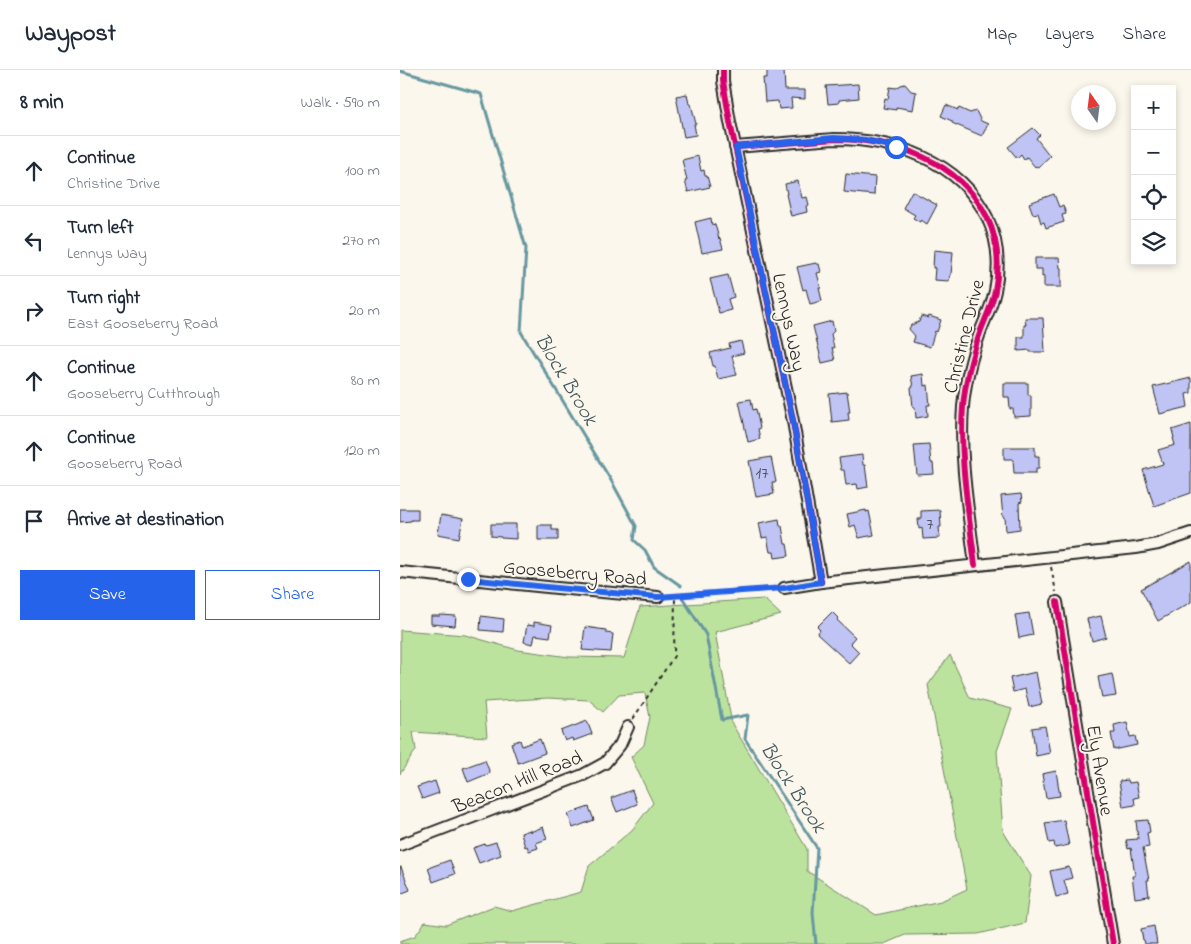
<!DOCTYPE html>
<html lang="en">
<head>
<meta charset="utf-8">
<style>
  body { margin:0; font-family:"Indie Flower",sans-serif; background:#f2f2f3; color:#1f2937 }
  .controls { position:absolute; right:15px; top:15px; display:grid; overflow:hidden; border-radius:0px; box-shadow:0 2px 8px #0003 }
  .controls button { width:45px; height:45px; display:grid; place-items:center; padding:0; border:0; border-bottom:1px solid #e0e1e3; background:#fff; color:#1f2937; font:25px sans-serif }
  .compass { position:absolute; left:671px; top:15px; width:45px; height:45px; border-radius:50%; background:#fff; box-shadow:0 2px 8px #0003; rotate:346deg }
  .stop { position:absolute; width:15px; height:15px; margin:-11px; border:4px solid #2563eb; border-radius:50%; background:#fff }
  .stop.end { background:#2563eb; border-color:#fff; box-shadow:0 1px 5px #0008 }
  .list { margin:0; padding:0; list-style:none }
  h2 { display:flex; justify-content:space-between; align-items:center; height:65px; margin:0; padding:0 20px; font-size:21px }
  h2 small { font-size:16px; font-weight:400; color:#747a83 }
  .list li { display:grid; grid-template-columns:32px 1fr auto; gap:15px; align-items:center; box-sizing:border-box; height:70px; padding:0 20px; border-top:1px solid #e0e1e3 }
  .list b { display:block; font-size:19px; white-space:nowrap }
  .list p { margin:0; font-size:16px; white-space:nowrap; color:#747a83 }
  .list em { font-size:16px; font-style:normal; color:#747a83 }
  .actions { display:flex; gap:10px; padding:15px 20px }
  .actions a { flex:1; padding:11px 0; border:1px solid #2563eb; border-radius:0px; text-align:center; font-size:18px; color:#2563eb }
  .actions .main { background:#2563eb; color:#fff }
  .icon { flex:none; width:28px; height:28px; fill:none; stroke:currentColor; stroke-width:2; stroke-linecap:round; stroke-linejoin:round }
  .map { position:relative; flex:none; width:791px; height:874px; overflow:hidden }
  header { display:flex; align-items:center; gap:30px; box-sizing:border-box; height:70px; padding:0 25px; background:#fff; border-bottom:1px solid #e0e1e3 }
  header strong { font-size:24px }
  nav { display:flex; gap:28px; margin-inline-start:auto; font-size:18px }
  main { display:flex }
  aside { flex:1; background:#fff }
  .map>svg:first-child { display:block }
</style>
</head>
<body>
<header>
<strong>Waypost</strong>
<nav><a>Map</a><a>Layers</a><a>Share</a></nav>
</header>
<main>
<aside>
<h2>8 min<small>Walk · 590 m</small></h2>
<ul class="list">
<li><svg class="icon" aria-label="ahead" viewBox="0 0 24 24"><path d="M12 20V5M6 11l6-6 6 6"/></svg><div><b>Continue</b><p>Christine Drive</p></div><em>100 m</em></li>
<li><svg class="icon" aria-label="left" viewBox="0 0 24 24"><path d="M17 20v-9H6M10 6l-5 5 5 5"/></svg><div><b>Turn left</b><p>Lennys Way</p></div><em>270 m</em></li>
<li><svg class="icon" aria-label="right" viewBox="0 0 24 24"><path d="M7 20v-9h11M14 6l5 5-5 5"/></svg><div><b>Turn right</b><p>East Gooseberry Road</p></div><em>20 m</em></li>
<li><svg class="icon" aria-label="ahead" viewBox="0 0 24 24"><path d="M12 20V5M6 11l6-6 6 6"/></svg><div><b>Continue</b><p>Gooseberry Cutthrough</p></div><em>80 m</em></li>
<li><svg class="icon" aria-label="ahead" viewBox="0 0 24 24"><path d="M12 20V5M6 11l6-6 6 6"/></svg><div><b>Continue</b><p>Gooseberry Road</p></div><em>120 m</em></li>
<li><svg class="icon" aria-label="arrive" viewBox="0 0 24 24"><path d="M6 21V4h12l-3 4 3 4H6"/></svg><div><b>Arrive at destination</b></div></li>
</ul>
<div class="actions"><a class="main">Save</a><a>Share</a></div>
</aside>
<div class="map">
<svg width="791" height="874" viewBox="0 0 791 874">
  <rect width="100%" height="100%" fill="#fbf7ec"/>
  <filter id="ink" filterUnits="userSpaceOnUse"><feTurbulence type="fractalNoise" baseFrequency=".02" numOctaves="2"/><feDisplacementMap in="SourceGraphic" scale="10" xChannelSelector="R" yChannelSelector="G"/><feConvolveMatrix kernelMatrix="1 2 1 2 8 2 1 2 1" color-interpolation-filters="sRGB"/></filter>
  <g filter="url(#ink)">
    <!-- green -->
    <path fill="#bce39e" stroke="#748764" d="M364,529L381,545L315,562L332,654L407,779V801L476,845L541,831L567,819L528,615L550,585L570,628L612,639L597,681L603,761L631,806L625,853L578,864L505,865L484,874H0V871L15,866L25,852L46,855L94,836L112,841L181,822L189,796L232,760L253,733L231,687L244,675L250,647L245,623L219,625L203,642L189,630L148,628L84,632L87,667L13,662L16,680L0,704V560L65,565L118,580L169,587L224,588L240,537Z"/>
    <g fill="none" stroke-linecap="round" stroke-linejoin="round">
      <!-- stream -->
      <g stroke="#67979f" stroke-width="3">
        <path d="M0,1L81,24L126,178L121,262L212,412L236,456L234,470L245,480L254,497L281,516"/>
        <path d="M282,527L306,565L322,650L348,645L345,669L417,778L413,843L416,874"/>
      </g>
    </g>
    <!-- building -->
    <g fill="#c0c4f5" stroke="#2b2b2b">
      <path d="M367,0H384L385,20H405V29L391,28L392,38L379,39L378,31L365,32L363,8H367Z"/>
      <path d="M458,14L459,28L439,30V33L428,34L426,16Z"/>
      <path d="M505,14L511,21L516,22L513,40L496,37V40L483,38L485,28L488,29L490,17L496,18L501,15Z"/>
      <path d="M287,24L289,34H291L296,54H294L296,65L284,67L276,26Z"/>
      <path d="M546,35L558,40L559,38L570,43L576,41L581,51L588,54L582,66L552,53V51L541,46Z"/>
      <path d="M633,58L640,65L636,68L650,86L638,97L636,96L635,97L627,87L624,89L621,84L617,88L608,77Z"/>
      <path d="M298,86L301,101L304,100L305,106H307L310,117L288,122L285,111L287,110L282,90Z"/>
      <path d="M446,104L475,107L474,125L444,122Z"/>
      <path d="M398,111L402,128L407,127L409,135L406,136L407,142L391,146L386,124H387L385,114Z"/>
      <path d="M512,121L537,135L527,154L521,150L520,152L513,148L515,145L503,138Z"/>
      <path d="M654,124L659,137L663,135L666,144L662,145L664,152L646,158L644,152L641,153L638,143L633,144L629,133Z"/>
      <path d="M311,148L312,155L315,154L319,169L320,168L323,179L302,183L295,152Z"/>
      <path d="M534,180L553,182L551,205H550L549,211L534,210L535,198H533Z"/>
      <path d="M635,188H659L660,198H661V217H644V206L642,207V199H635Z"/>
      <path d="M416,193V194H419L421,202L417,203L421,218H419L422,231L410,234L406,219L403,220L397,197Z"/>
      <path d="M328,205L334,227L328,229L331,240L319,243L310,209Z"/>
      <path d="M521,246L528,248L529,246L541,250L537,262L535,261L530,277L513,272L515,266L509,259L511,255L519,252Z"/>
      <path d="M625,248H643L645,282H630V280L618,281V267H624V255H626Z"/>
      <path d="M432,251L434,261L431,264L434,278H432L435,290L422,293L413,256Z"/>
      <path d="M341,271L344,283L332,286L337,305L318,309L315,296H313L310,283L330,278L329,274Z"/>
      <path d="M523,304L524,316L528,315L530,335H527L528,346L516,348L515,337H513L511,318L513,317L511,306Z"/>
      <path d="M791,308V323L786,324L788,337L760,344L753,317Z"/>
      <path d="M604,313H628V325H631V346L614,347L613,339H610L609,327H604Z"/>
      <path d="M447,322L450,342H448L449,350L432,352L429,324Z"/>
      <path d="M351,329L353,340L356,339L360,358L358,359L360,369L348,372L339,331Z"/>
      <path d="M791,354V423L754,436L743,400L763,394L758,380L775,375L773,368H774L772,360Z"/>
      <path d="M529,374L531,393H533L534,404L517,405L514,375Z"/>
      <path d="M604,377H635V386H639V398H636V403H614L613,389H604Z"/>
      <path d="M462,385L463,395H465L468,417L458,419L457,414L446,415L444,400H441L439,388Z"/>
      <path d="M371,387L376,412H372L374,424L356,427L349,391Z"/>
      <path d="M621,424L622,432L619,433L620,459L606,461L605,447H603L601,426Z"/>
      <path d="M0,439H18V450H11V451L0,452Z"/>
      <path d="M466,440V442L469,441L474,465L459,468L455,455L450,457L447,444Z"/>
      <path d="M540,440L541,457H539L540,468L523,469L522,458L519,459L518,449H521V441Z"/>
      <path d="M41,445L63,449L59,468L38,464Z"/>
      <path d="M379,449L380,456H382L385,474H387L389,486L375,488L374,482H370L367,467L362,468L359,453Z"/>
      <path d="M91,454H116V469L101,468V467L91,466Z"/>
      <path d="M138,455H152V460H158V470H138Z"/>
      <path d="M791,491V532L758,551L741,519Z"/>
      <path d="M432,542L439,549L437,550L455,567L450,573L459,582L449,593L417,564L420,560L417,557Z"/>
      <path d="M629,543L633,565L619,568L615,545Z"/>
      <path d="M40,545L56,546L55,556L31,554V546H40Z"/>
      <path d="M81,546L104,549L103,562L80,560Z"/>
      <path d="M701,546L706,567L692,571L687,549Z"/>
      <path d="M134,552L152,555L150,567L135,565L133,574L124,572L127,555L134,556Z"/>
      <path d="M185,557L206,560V563L213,564L211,582L182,580Z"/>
      <path d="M636,602L642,634L629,637L625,619L613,622L610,608Z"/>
      <path d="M712,604L716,626L702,628L698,607Z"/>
      <path d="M187,651L192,664L173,671L172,668L165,671L161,661Z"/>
      <path d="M727,652L730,667L735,666L737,675L714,680L711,663H715L714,655Z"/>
      <path d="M645,656L650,683L636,686L632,658Z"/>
      <path d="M140,669L145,683L118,693L111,673L120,670L122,676Z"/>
      <path d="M85,690L90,703L68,712L63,698Z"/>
      <path d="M656,701L660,726L646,728L642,704Z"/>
      <path d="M728,710L729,713L736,712L739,727L734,728L735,735L723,737L719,711Z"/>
      <path d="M35,711L39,723L22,729L17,717Z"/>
      <path d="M232,720L237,734L217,742L211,728Z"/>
      <path d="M189,737L194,750L173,758L168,744Z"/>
      <path d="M664,750L669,775L655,778L654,772L649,773L645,753Z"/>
      <path d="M748,750L750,762L747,763L749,777L743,778L749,810H747L749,826L735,828L732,806H735L731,778L728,779L726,770L738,769L736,751Z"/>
      <path d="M143,757L147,769L136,773L138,778L129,781L127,776L125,777L121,763L130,760V762Z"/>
      <path d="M96,772L101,785L79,793L73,778L85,774L86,775Z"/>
      <path d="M50,790L55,804L33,812L28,798Z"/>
      <path d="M0,797H1L10,820L0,824Z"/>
      <path d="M669,797L672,808L664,810L668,824L656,827L650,801Z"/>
      <path d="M754,856L757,874H745L744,870H743L741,859Z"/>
    </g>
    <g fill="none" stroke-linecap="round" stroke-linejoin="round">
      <defs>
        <g id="street">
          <path d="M323,0V11L330,52L393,351L421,512"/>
          <path d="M335,77L434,69C494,69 559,90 587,147C598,170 600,196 595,221C592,235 586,247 581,260C572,285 565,311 563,337C559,388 569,444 575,495"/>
          <path d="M0,502L157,518L258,527"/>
          <path d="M384,518L421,512L736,478L758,474L791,463"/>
          <path d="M657,532L713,874"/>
          <path d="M0,775L183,705L205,693L220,675L228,657"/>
        </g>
      </defs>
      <!-- street casing -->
      <use href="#street" stroke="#2b2b2b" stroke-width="14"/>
      <!-- path -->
      <g stroke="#2b2b2b" stroke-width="2" stroke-dasharray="4 4" stroke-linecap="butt">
        <path d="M651,497L656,522"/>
        <path d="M267,526L375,518"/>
        <path d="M233,649L274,586L275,526"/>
      </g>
      <!-- street -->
      <use href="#street" stroke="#fbf7ec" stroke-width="10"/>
      <defs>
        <g id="cycleway">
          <path d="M323,0V11L330,52L393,351L421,512"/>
          <path d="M335,77L434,69C494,69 559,90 587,147C598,170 600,196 595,221C592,235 586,247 581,260C572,285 565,311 563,337C559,388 569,444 575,495"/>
          <path d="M657,532L713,874"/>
        </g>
      </defs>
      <!-- cycleway casing -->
      <use href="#cycleway" stroke="#fbf7ec" stroke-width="9"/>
      <!-- cycleway -->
      <use href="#cycleway" stroke="#d6006c" stroke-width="6"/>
    </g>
  </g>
  <g fill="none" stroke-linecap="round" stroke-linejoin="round" filter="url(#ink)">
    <!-- route -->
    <path stroke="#2563eb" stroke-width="6" d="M68,509L157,518L258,527L384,518L421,512L393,351L336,77L434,68L465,70L496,77"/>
  </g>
  <g text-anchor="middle" stroke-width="4" stroke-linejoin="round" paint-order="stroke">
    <!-- number labels -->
    <g font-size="18" fill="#50515e">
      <text x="362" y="408">17</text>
      <text x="530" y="459">7</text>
    </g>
    <!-- street labels -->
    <g font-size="20" fill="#2b2b2b" stroke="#fbf7ec">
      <text transform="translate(390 252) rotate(78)" y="7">Lennys Way</text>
      <text transform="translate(563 266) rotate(-76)" y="7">Christine Drive</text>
      <text transform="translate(175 502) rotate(5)" y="7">Gooseberry Road</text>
      <text transform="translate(701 700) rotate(81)" y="7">Ely Avenue</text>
      <text transform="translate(117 711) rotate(-22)" y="7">Beacon Hill Road</text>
    </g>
    <!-- water labels -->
    <g font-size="21" font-style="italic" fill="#44585b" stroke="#fbf7ec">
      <text transform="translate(167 309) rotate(59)" y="7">Block Brook</text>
      <text transform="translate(394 717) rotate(57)" y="7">Block Brook</text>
    </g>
  </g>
</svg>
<div class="controls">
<button>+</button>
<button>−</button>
<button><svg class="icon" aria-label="locate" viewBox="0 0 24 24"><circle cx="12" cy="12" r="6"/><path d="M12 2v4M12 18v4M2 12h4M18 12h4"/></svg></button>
<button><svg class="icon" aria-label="layers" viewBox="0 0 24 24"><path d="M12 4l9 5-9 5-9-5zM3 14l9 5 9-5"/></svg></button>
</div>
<svg class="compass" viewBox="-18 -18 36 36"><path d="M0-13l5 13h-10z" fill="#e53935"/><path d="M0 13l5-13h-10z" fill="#747a83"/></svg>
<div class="stop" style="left:496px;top:77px"></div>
<div class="stop end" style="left:68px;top:509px"></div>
</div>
</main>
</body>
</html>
